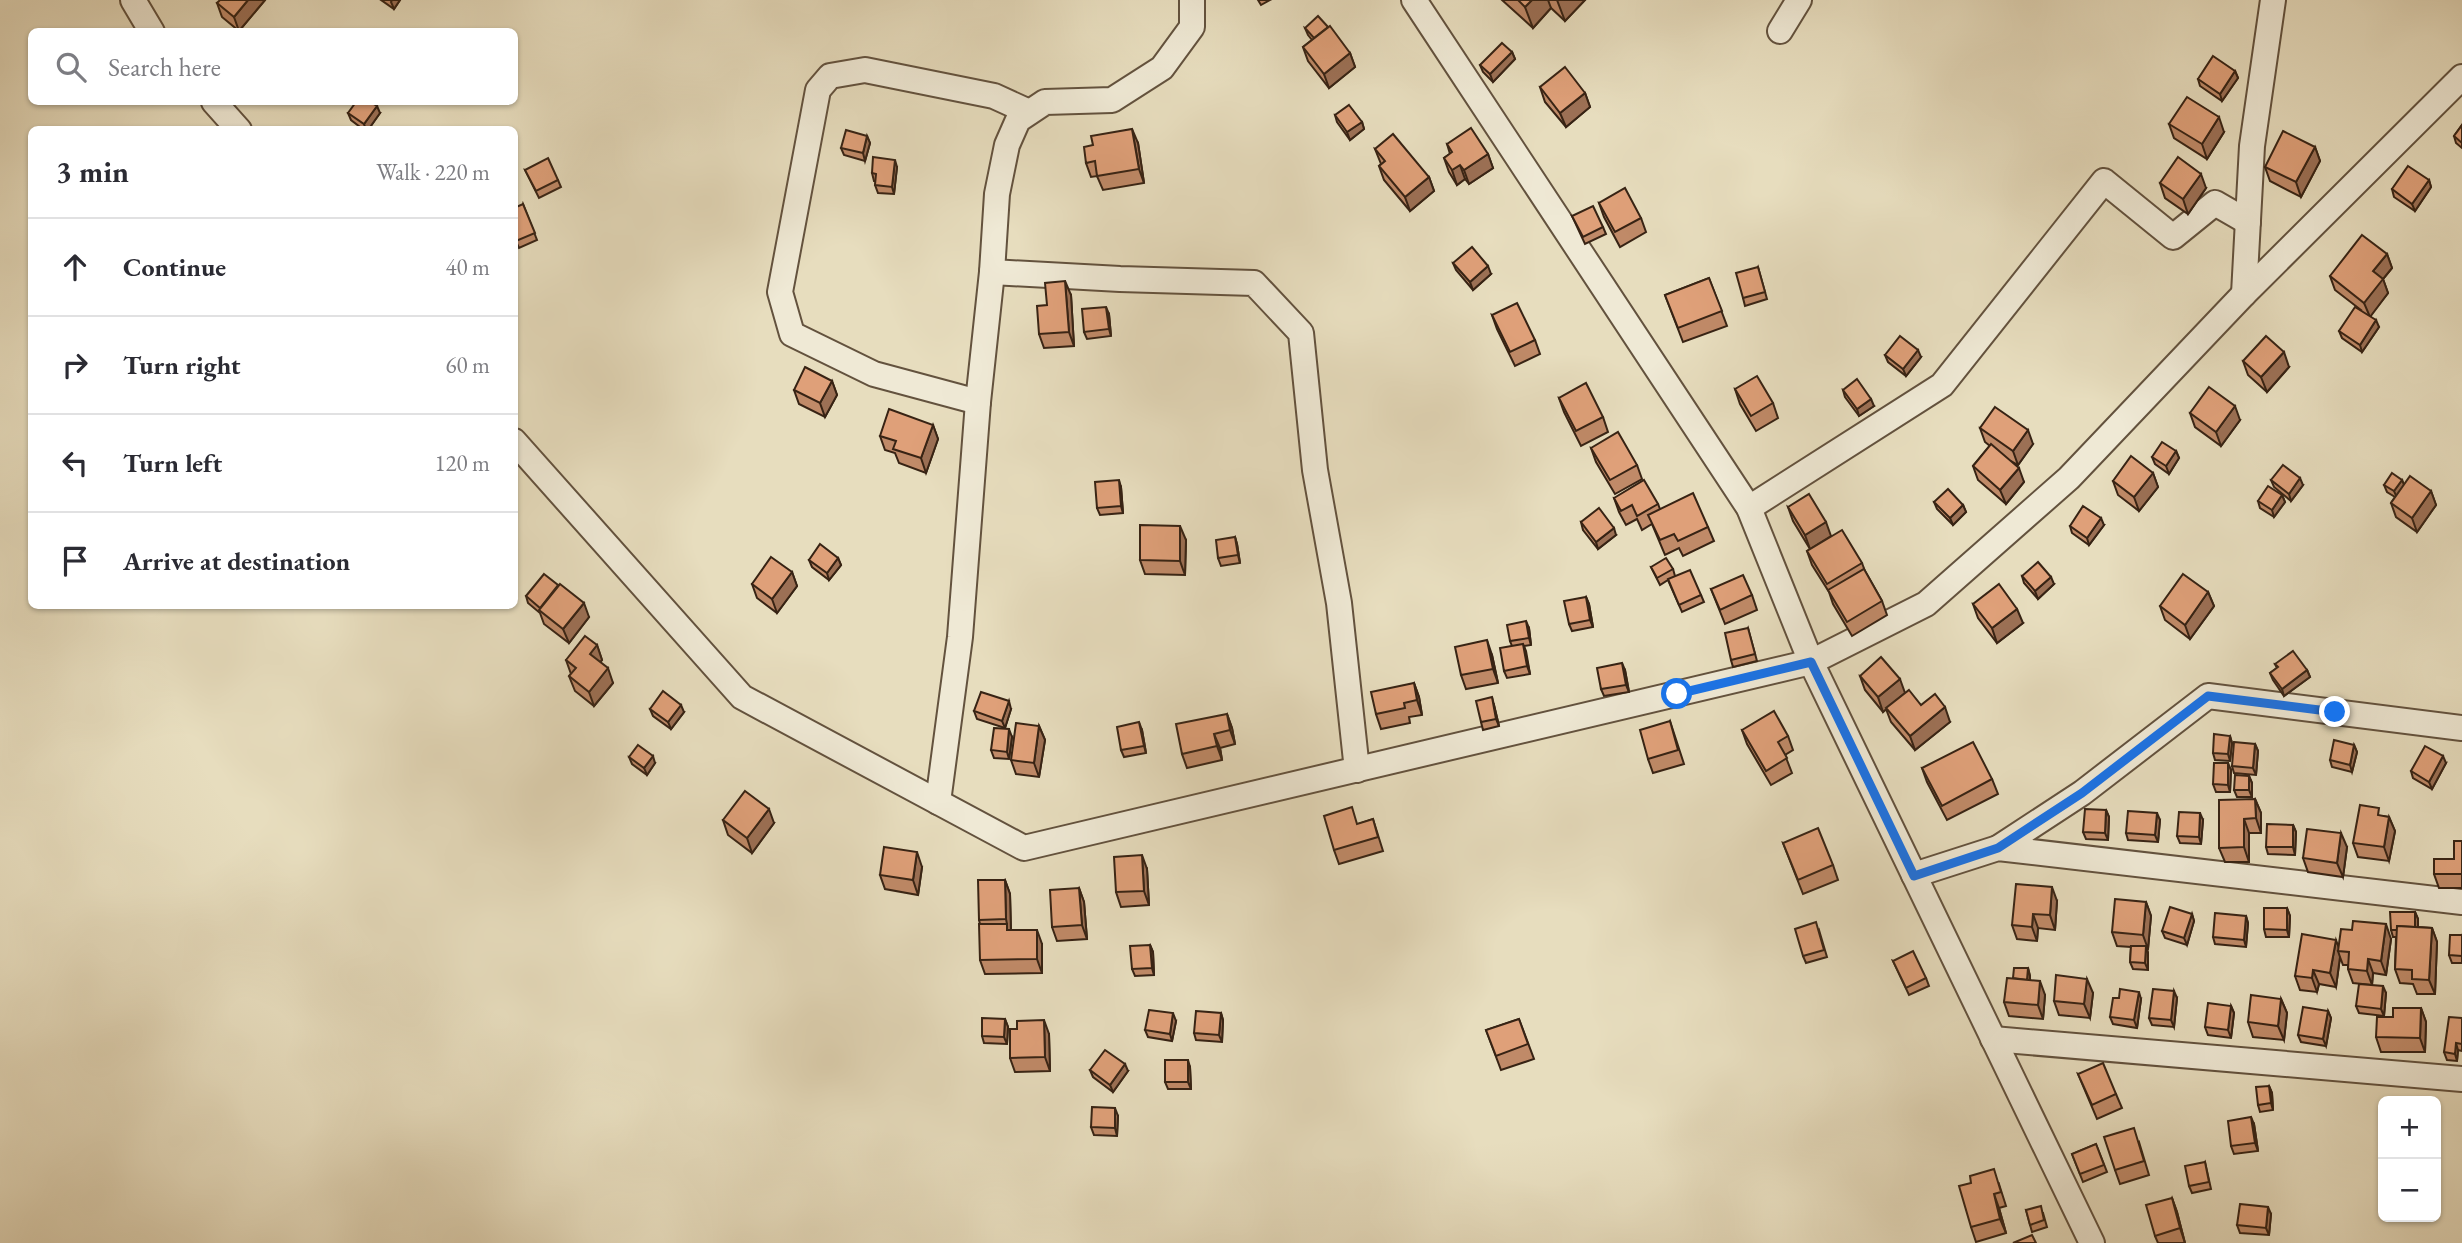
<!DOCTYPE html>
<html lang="en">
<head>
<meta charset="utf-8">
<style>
  body { margin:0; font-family:"EB Garamond",serif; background:#f7f7f7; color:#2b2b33 }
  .controls { position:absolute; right:21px; bottom:21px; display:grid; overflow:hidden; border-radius:10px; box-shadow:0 2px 5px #0004 }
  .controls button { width:63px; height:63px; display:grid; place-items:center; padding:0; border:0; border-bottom:2px solid #e1e1e2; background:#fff; color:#2b2b33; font:35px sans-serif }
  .stop { position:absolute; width:21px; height:21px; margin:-16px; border:5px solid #1a73e8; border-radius:50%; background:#fff }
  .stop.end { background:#1a73e8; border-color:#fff; box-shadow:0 2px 7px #0008 }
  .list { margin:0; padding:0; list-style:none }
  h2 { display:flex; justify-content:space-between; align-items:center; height:91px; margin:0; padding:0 28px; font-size:30px }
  h2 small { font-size:23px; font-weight:400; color:#7c7c81 }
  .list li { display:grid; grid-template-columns:46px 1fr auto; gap:21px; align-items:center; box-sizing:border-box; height:98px; padding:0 28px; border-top:2px solid #e1e1e2 }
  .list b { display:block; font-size:26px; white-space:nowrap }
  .list em { font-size:23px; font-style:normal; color:#7c7c81 }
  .icon { flex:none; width:38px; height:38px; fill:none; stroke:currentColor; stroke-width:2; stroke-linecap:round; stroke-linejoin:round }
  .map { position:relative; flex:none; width:2462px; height:1243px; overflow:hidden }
  .search { position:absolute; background:#fff; box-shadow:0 2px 5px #0004; left:28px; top:28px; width:490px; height:77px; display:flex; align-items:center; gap:18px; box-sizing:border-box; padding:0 24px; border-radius:10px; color:#7c7c81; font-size:26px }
  .panel { position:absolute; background:#fff; box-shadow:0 2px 5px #0004; left:28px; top:126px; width:490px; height:483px; border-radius:10px }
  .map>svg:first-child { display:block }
</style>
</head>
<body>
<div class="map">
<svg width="2462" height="1243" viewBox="0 0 2462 1243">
  <rect width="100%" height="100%" fill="#e7ddbe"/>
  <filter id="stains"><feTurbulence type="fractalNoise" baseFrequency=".00286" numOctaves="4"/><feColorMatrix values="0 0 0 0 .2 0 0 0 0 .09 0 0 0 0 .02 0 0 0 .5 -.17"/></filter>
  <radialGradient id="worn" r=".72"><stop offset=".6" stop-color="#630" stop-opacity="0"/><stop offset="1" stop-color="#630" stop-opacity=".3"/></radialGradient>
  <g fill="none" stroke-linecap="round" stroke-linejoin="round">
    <defs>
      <g id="minor">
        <path d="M133,0L152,32"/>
        <path d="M1414,0L1749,508L1811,662L2092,1243"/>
        <path d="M1780,31L1799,0"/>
        <path d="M214,102L239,130"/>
        <path d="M992,272L1120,279L1254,283L1301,333L1315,470L1339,603L1357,770"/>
        <path d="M2244,294L2252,146L2273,0"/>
        <path d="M978,402L874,374L792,334L780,292L818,90L830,76L865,70L994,96L1029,112"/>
        <path d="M514,441L742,697L1024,848L1811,662L1926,604L2069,478L2244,294L2462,77"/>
        <path d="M1749,508L1942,385L2104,181L2173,237L2215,203L2248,222"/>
        <path d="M938,802L960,637L978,402L992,272L997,194L1007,145L1018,120L1045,102L1112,100L1162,68L1192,27V0"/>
        <path d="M1998,848L2082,793L2208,696L2462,728"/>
        <path d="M1914,875L1998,848L2462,902"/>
        <path d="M1993,1039L2462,1079"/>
      </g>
    </defs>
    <!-- minor casing -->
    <use href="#minor" stroke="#63523e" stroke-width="28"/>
    <!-- minor -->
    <use href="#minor" stroke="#efe9d5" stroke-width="24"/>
  </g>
  <!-- wall -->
  <g fill="#c08a68" stroke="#372314" stroke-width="2">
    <path d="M265,0L239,31L222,17L217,3Z"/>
    <path d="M381,0H400L394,9Z"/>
    <path d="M1258,0H1270L1261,5Z"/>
    <path d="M1502,0H1585L1565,21L1551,8L1533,28Z"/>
    <path d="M1305,28L1350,53L1355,67L1329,88L1308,61L1303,47L1312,40L1308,35Z"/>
    <path d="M1512,52L1515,59L1493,82L1483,72L1480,65Z"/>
    <path d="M2235,71L2238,78L2222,101L2200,86L2198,79Z"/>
    <path d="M1540,87L1585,93L1590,107L1566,127L1545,102Z"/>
    <path d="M348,113H380L368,130H364L351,120Z"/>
    <path d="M1335,115L1362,122L1364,129L1350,140L1337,122Z"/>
    <path d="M2169,124L2224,132L2207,159L2174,138Z"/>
    <path d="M2462,125V148L2456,143L2454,136Z"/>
    <path d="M867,136L870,143L865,161L844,155L841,148Z"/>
    <path d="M1138,143L1144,183L1103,190L1097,176L1091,177L1086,163Z"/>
    <path d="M1447,144L1488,154L1493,168L1469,184L1465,179L1457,185L1449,172L1444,158L1450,154Z"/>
    <path d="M2315,147L2320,161L2301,197L2270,181L2265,167Z"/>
    <path d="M1375,149L1429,177L1434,191L1410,211L1384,180L1379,166L1381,164Z"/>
    <path d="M897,167L894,194L878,193L875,185L876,181H874L872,173Z"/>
    <path d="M525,170L558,180L561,187L539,198Z"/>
    <path d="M2429,180L2431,187L2415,211L2394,197L2392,189Z"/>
    <path d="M2160,183L2206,188L2188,214L2165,198Z"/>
    <path d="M1599,203L1641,218L1646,232L1620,247L1604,217Z"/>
    <path d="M523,204L537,240L519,248L514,237Z"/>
    <path d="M1572,216L1603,227L1606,234L1585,244Z"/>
    <path d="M2387,254L2392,268L2383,279L2388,293L2370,316L2379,327L2362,352L2342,338L2339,331L2361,310L2335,290L2330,276Z"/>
    <path d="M1453,263L1491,274L1473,290L1456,270Z"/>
    <path d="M1758,267L1767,299L1745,306L1743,298Z"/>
    <path d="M1709,278L1727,326L1683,342L1665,295Z"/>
    <path d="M1071,295L1074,346L1044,348L1039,334L1047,305Z"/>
    <path d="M1109,314L1111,336L1087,339L1084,332Z"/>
    <path d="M1492,315L1535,340L1540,354L1515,366L1497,329Z"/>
    <path d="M1885,355L1921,357L1906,376L1888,362Z"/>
    <path d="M2243,361L2289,367L2267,392L2248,375Z"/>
    <path d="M832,381L837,395L825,417L799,404L794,390Z"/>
    <path d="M1735,389L1773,403L1778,418L1756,431L1740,404Z"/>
    <path d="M1843,390L1874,406L1859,416L1845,397Z"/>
    <path d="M1559,398L1603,417L1608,432L1581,446L1564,412Z"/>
    <path d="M2190,413L2240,420L2221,446L2195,427Z"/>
    <path d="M933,425L938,439L926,473L899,463L895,453L885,450L880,436Z"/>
    <path d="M1980,428L2033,444L2018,465L2011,461L2024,482L2006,504L1978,480L1973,466L1990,446L1985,442Z"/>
    <path d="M1591,448L1637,465L1642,479L1615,494L1596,462Z"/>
    <path d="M2176,451L2179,458L2169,474L2155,464L2152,457Z"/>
    <path d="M2153,473L2158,487L2139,511L2118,495L2113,481Z"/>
    <path d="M2271,480L2303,485L2291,501L2274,487Z"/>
    <path d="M2402,480L2404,485L2431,491L2436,505L2417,532L2396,517L2391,503L2395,497L2387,492L2384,485Z"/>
    <path d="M1121,487L1123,513L1100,515L1097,508Z"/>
    <path d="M2282,495L2285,502L2274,517L2260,508L2258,501Z"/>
    <path d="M1614,498L1658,504L1660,509L1708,527L1714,541L1683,556L1679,548L1665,555L1652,524L1642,530L1637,519L1626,525L1619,512Z"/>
    <path d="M1934,502L1963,505L1966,512L1953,525L1937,509Z"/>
    <path d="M1788,507L1831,536L1862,563L1865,571L1882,601L1887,615L1852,636L1833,604L1829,592L1812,565L1807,551L1810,549L1793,521Z"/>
    <path d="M1581,522L1616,535L1598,549L1583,530Z"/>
    <path d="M2104,525L2089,545L2072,533L2070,526Z"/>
    <path d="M1235,537L1237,544L1240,563L1221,566L1218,558Z"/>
    <path d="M1186,540L1185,575L1145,574L1140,560Z"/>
    <path d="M838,558L841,565L829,580L812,567L809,560Z"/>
    <path d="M1651,567L1673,569L1675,576L1701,595L1704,602L1682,612L1668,580L1660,585Z"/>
    <path d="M792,572L797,586L777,613L757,598L752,584Z"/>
    <path d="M2022,576L2054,584L2038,599L2024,583Z"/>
    <path d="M558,585L589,617L569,643L544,624L540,613L528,603L526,596Z"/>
    <path d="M1711,589L1752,595L1757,610L1725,624Z"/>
    <path d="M2208,592L2214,606L2190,639L2165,620L2160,606Z"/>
    <path d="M1586,597L1589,604L1593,627L1572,631L1569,624Z"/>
    <path d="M1973,604L2023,623L1997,643L1978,618Z"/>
    <path d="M1529,628L1531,645L1524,646L1530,674L1507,678L1504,671L1512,646L1510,641Z"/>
    <path d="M1748,628L1757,661L1733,667L1731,660Z"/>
    <path d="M597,645L602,660L600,662L613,683L594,706L575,691L569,676L571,674L566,660Z"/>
    <path d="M1492,655L1498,683L1466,689L1461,675Z"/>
    <path d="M2275,664L2307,670L2310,677L2284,696L2273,680L2270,673L2277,668Z"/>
    <path d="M1625,670L1629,692L1604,696L1601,689Z"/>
    <path d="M1860,676L1905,693L1921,705L1950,722L1915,750L1891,722L1886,709L1883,712L1865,690Z"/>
    <path d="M1414,683L1419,697L1422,715L1409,717L1410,723L1381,729L1376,714Z"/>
    <path d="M1494,705L1499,726L1483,730L1481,722Z"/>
    <path d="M650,709L684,712L671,729L653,716Z"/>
    <path d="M1011,709L1005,728L977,719L974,711Z"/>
    <path d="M1227,714L1232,728L1235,744L1220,748L1222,760L1187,768L1182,754Z"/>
    <path d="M1670,721L1684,764L1653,773L1648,759Z"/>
    <path d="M1039,726L1045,740L1039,777L1016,774L1011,760Z"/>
    <path d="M1142,730L1146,753L1124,757L1121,750Z"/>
    <path d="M1742,730L1788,736L1793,750L1785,755L1792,773L1771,785L1747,744Z"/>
    <path d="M2230,736L2232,743L2230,761L2215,760L2213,753Z"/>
    <path d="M1012,737L1009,759L994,758L991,750Z"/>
    <path d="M2255,744L2258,751L2256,775L2234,773L2232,766Z"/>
    <path d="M2354,745L2357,752L2352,772L2332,767L2330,760Z"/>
    <path d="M629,757L655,763L647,775L632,764Z"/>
    <path d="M2446,763L2432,789L2413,778L2411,771Z"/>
    <path d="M1922,768L1992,779L1998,794L1947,820L1927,782Z"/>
    <path d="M2231,770L2230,792H2216L2213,784Z"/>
    <path d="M2249,776L2252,783V797H2237L2234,790Z"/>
    <path d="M2255,799L2261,813V833H2249V862H2225L2219,848Z"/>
    <path d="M2106,810L2109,817L2108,840L2086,839L2083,832Z"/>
    <path d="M2382,816L2389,817L2395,831L2389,861L2358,857L2353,843Z"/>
    <path d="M1373,819L1383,851L1339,864L1334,850L1358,824Z"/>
    <path d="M723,820L774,823L752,853L728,835Z"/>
    <path d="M2160,820L2158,842L2128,840L2126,833Z"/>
    <path d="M2203,820L2201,844L2180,843L2177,836Z"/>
    <path d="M2293,825L2296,832L2295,855L2268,854L2266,847Z"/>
    <path d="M2462,841V888H2439L2434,874L2454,859Z"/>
    <path d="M1783,843L1833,865L1838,880L1803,894Z"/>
    <path d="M2347,847L2343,877L2308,872L2303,858Z"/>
    <path d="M922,867L918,895L885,889L880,875Z"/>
    <path d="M1147,869L1149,905L1121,907L1116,892Z"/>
    <path d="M1005,880L1010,894L1011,930L1042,944V973L985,974L980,960V924L979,920Z"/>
    <path d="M1079,888L1084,902L1087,939L1057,941L1052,927Z"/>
    <path d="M2057,901L2055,930L2038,928L2037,941L2017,939L2012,925Z"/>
    <path d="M2146,902L2151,916L2148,949H2147L2148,953V970L2133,969L2130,962L2131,947L2117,946L2112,932Z"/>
    <path d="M2287,908L2290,916L2289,937H2266L2264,929Z"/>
    <path d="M2415,912L2418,919V927L2432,928L2437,942L2435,994H2417L2413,984L2400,983L2395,969L2396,937H2393L2391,930Z"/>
    <path d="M2192,914L2194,921L2187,945L2165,938L2162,931Z"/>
    <path d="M2246,916L2248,923L2246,947L2215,944L2213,937Z"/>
    <path d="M1819,930L1827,957L1806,963L1803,956Z"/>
    <path d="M2462,935V963H2452L2449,955Z"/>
    <path d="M2391,939L2386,975L2373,973L2372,985L2353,983L2348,969V965H2343L2340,957L2336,987L2319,984L2317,992L2300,990L2295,976L2338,947Z"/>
    <path d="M1150,945L1153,952L1154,975L1135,976L1132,969Z"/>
    <path d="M1893,961L1926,978L1929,986L1909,995Z"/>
    <path d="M2028,968L2030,976V980L2045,995L2043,1019L2009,1016L2004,1002L2013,978Z"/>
    <path d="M2093,993L2090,1018L2059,1015L2054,1001Z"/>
    <path d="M2386,993L2384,1016L2359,1013L2356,1006Z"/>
    <path d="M2177,998L2174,1027L2152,1025L2149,1018Z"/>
    <path d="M2141,999L2137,1028L2113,1024L2110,1017Z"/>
    <path d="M2281,999L2287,1013L2284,1040L2253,1037L2248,1022Z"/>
    <path d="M2231,1006L2234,1013L2231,1038L2208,1035L2205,1027Z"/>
    <path d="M2421,1008L2426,1022L2425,1052H2381L2376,1037L2393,1017Z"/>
    <path d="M2328,1011L2331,1018L2326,1046L2301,1042L2298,1035Z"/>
    <path d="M1221,1013L1223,1020L1222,1042L1196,1040L1194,1033Z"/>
    <path d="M2462,1018V1051L2458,1050L2457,1061L2447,1060L2444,1052Z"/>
    <path d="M1005,1019L1008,1027L1007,1044L984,1043L982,1036Z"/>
    <path d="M1519,1019L1534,1059L1501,1070L1486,1030Z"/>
    <path d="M1176,1021L1172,1041L1148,1037L1145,1030Z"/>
    <path d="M1017,1029L1049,1034L1050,1071L1015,1072L1010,1058Z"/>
    <path d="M1190,1067L1191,1089H1168L1165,1082Z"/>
    <path d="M1090,1070L1128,1071L1113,1092L1093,1077Z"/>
    <path d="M2078,1074L2116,1094L2122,1108L2097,1119Z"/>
    <path d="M2269,1086L2272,1093L2273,1110L2260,1112L2258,1105Z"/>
    <path d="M1118,1116L1117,1136L1094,1135L1091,1127Z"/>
    <path d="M2254,1124L2258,1151L2234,1154L2231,1146Z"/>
    <path d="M2139,1142L2149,1175L2120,1184L2115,1170Z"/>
    <path d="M2096,1144L2107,1172L2083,1182L2072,1154Z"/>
    <path d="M2205,1162L2211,1189L2192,1193L2189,1186Z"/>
    <path d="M1999,1184L2006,1206L1999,1208L2006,1233L1976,1242L1971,1227Z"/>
    <path d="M2172,1198L2177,1212L2185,1243H2158L2155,1236Z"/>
    <path d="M2026,1210L2043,1213L2047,1227L2032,1232Z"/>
    <path d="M2271,1214L2269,1235L2240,1233L2237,1225Z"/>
  </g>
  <!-- shaded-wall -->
  <g fill="#9c7055" stroke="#372314" stroke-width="2">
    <path d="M248,0H265L239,31L234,17Z"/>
    <path d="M392,0H400L394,9L391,2Z"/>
    <path d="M1532,0H1548L1551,8L1533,28L1525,7Z"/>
    <path d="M1557,0H1585L1565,21Z"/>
    <path d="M1512,52L1515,59L1493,82L1490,74Z"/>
    <path d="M1350,53L1355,67L1329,88L1324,74Z"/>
    <path d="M2235,71L2238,78L2222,101L2220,94Z"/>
    <path d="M1585,93L1590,107L1566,127L1560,113Z"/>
    <path d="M377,106L380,113L368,130H366L364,124Z"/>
    <path d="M2219,117L2224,132L2207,159L2202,144Z"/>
    <path d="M1362,122L1364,129L1350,140L1347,132Z"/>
    <path d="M1132,129L1138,143L1144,183L1139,169Z"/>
    <path d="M867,136L870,143L865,161L863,153Z"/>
    <path d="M2315,147L2320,161L2301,197L2296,182Z"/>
    <path d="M1488,154L1493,168L1469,184L1464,170Z"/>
    <path d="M895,160L897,167L894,194L892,187Z"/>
    <path d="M1460,165L1465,179L1457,185L1452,170Z"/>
    <path d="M2201,174L2206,188L2188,214L2183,199Z"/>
    <path d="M1429,177L1434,191L1410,211L1405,197Z"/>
    <path d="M2429,180L2431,187L2415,211L2412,204Z"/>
    <path d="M2387,254L2392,268L2383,279L2388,293L2370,317L2364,303L2373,271Z"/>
    <path d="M1488,266L1491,274L1473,290L1470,282Z"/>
    <path d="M1065,281L1071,295L1074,346L1069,332Z"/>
    <path d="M1106,307L1109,314L1111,336L1109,329Z"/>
    <path d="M2376,320L2379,327L2362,352L2360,345Z"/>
    <path d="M1918,350L1921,357L1906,376L1903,369Z"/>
    <path d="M2284,352L2289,367L2267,392L2261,377Z"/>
    <path d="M832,381L837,395L825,417L820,403Z"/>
    <path d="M1871,399L1874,406L1859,416L1857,409Z"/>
    <path d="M2235,406L2240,420L2221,446L2216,432Z"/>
    <path d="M933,425L938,439L926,473L921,458Z"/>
    <path d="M2028,430L2033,444L2018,465L2013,451Z"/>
    <path d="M2176,451L2179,458L2169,474L2166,466Z"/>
    <path d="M2019,468L2024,482L2006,504L2000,490Z"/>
    <path d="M2153,473L2158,487L2139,511L2134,497Z"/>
    <path d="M2300,478L2303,485L2291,501L2289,494Z"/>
    <path d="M1119,480L1121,487L1123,513L1121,506Z"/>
    <path d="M2402,480L2405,487L2397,498L2394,491Z"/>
    <path d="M2431,491L2436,505L2417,532L2412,518Z"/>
    <path d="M2282,495L2285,502L2274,517L2272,510Z"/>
    <path d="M1963,505L1966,512L1953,525L1950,518Z"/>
    <path d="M2101,518L2104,525L2089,545L2087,538Z"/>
    <path d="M1826,522L1831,536L1810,549L1805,535Z"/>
    <path d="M1180,526L1186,540L1185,575L1180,561Z"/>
    <path d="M1614,528L1616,535L1598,549L1596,542Z"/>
    <path d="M1235,537L1237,544L1240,563L1238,555Z"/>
    <path d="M838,558L841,565L829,580L827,573Z"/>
    <path d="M792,572L797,586L777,613L772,599Z"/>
    <path d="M2051,577L2054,584L2038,599L2035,591Z"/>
    <path d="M2208,592L2214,606L2190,639L2185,625Z"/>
    <path d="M1586,597L1589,604L1593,627L1590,620Z"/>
    <path d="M584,603L589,617L569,643L563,629Z"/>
    <path d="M2017,609L2023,623L1997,643L1992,628Z"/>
    <path d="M1526,621L1529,628L1531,645L1529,638Z"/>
    <path d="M1487,640L1492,655L1498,683L1493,669Z"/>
    <path d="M1523,644L1526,651L1530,674L1527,666Z"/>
    <path d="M597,645L602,660L595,668L590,654Z"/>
    <path d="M1622,663L1625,670L1629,692L1626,685Z"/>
    <path d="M608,668L613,683L594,706L589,692Z"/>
    <path d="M2307,670L2310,677L2284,696L2282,689Z"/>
    <path d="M1900,679L1905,693L1883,712L1878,697Z"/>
    <path d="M1414,683L1419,697L1422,715L1417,700Z"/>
    <path d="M1492,697L1494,705L1499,726L1496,719Z"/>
    <path d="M1009,701L1011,709L1005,728L1002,721Z"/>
    <path d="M681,705L684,712L671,729L668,722Z"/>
    <path d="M1945,707L1950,722L1915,750L1910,736Z"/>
    <path d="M1227,714L1232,728L1235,744L1230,730Z"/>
    <path d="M1139,722L1142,730L1146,753L1144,746Z"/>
    <path d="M1039,726L1045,740L1039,777L1034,763Z"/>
    <path d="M1009,729L1012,737L1009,759L1007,752Z"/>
    <path d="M1214,734L1220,748L1222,760L1217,746Z"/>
    <path d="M2230,736L2232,743L2230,761L2228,754Z"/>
    <path d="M2255,744L2258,751L2256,775L2253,768Z"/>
    <path d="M2354,745L2357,752L2352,772L2350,765Z"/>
    <path d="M653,756L655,763L647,775L644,768Z"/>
    <path d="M2443,756L2446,763L2432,789L2429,782Z"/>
    <path d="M2228,763L2231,770L2230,792L2228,785Z"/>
    <path d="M2249,776L2252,783V797L2249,790Z"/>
    <path d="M2255,799L2261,813V833L2256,818Z"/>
    <path d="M769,809L774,823L752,853L747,838Z"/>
    <path d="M2106,810L2109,817L2108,840L2105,833Z"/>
    <path d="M2157,813L2160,820L2158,842L2155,835Z"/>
    <path d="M2200,813L2203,820L2201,844L2199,837Z"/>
    <path d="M2389,817L2395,831L2389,861L2384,847Z"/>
    <path d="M2244,819L2249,833V862L2244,847Z"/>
    <path d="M2293,825L2296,832L2295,855L2293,847Z"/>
    <path d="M2341,833L2347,847L2343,877L2337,863Z"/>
    <path d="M917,852L922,867L918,895L913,880Z"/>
    <path d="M1142,855L1147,869L1149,905L1144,891Z"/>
    <path d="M1005,880L1010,894L1011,933L1007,930V924L1006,919Z"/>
    <path d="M2052,887L2057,901L2055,930L2050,915Z"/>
    <path d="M1079,888L1084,902L1087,939L1082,925Z"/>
    <path d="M2146,902L2151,916L2148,949L2143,935Z"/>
    <path d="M2287,908L2290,916L2289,937L2287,930Z"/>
    <path d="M2415,912L2418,919V937L2415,930Z"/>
    <path d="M2033,914L2038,928L2037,941L2032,927Z"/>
    <path d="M2192,914L2194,921L2187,945L2184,938Z"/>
    <path d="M2246,916L2248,923L2246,947L2244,940Z"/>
    <path d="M2386,924L2391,939L2386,975L2381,961Z"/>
    <path d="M2432,928L2437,942L2435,994L2429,980Z"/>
    <path d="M1037,930L1042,944V973L1037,959Z"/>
    <path d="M2336,940L2340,951H2338L2340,957L2336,987L2330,973Z"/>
    <path d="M1150,945L1153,952L1154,975L1152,968Z"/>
    <path d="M2146,946L2148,953V970L2145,963Z"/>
    <path d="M2368,959L2373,973L2372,985L2367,971Z"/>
    <path d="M2028,968L2030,976L2029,988L2027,981Z"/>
    <path d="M2313,970L2319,984L2317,992L2312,978Z"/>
    <path d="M2087,979L2093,993L2090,1018L2084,1004Z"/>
    <path d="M2040,981L2045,995L2043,1019L2038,1005Z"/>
    <path d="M2383,986L2386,993L2384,1016L2381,1009Z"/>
    <path d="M2174,991L2177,998L2174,1027L2171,1020Z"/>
    <path d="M2139,992L2141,999L2137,1028L2134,1020Z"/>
    <path d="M2281,999L2287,1013L2284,1040L2278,1026Z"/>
    <path d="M2231,1006L2234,1013L2231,1038L2228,1030Z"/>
    <path d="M2421,1008L2426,1022L2425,1052L2420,1038Z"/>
    <path d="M2328,1011L2331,1018L2326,1046L2323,1039Z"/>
    <path d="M1173,1013L1176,1021L1172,1041L1170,1034Z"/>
    <path d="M1221,1013L1223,1020L1222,1042L1219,1035Z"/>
    <path d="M1005,1019L1008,1027L1007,1044L1004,1037Z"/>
    <path d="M1044,1020L1049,1034L1050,1071L1045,1057Z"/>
    <path d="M2456,1043L2458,1050L2457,1061L2455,1054Z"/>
    <path d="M1188,1060L1190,1067L1191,1089L1188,1082Z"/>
    <path d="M1125,1064L1128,1071L1113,1092L1110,1085Z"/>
    <path d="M2269,1086L2272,1093L2273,1110L2271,1103Z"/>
    <path d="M1115,1108L1118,1116L1117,1136L1115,1128Z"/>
    <path d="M2251,1117L2254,1124L2258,1151L2255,1143Z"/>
    <path d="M1994,1194L1999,1208L2006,1233L2000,1219Z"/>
    <path d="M2172,1198L2177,1212L2185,1243L2180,1228Z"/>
    <path d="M2268,1207L2271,1214L2269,1235L2266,1228Z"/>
  </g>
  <!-- building -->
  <g fill="#dfa079" stroke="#372314" stroke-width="2">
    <path d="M220,0H248L234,17L217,3Z"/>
    <path d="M1518,0H1532L1525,7Z"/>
    <path d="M1318,16L1328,27L1314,38L1305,28Z"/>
    <path d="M1330,26L1350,53L1324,74L1303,47Z"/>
    <path d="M1502,43L1512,52L1490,74L1480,65Z"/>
    <path d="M2213,56L2235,71L2220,94L2198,79Z"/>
    <path d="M1565,67L1585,93L1560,113L1540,87Z"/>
    <path d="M2187,97L2219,117L2202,144L2169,124Z"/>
    <path d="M356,102H370L377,106L364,124L348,113Z"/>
    <path d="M1349,105L1362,122L1347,132L1335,115Z"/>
    <path d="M2462,125V143L2454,136Z"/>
    <path d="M1471,128L1488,154L1464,170L1460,165L1452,170L1444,158L1452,152L1447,144Z"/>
    <path d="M1132,129L1139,169L1097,176L1095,161L1086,163L1084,147L1093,145L1091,136Z"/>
    <path d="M846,130L867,136L863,153L841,148Z"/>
    <path d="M2283,131L2315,147L2296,182L2265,167Z"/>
    <path d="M1393,134L1429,177L1405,197L1379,166L1385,161L1375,149Z"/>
    <path d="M873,157L895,160L892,187L875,185L876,174L872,173Z"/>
    <path d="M2178,157L2201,174L2183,199L2160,183Z"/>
    <path d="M548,158L558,180L536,191L525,170Z"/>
    <path d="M2408,166L2429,180L2412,204L2392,189Z"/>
    <path d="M1625,188L1641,218L1615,232L1599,203Z"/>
    <path d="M523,204L535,233L516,241L514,237V208Z"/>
    <path d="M1593,206L1603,227L1583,237L1572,216Z"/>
    <path d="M2362,235L2387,254L2373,271L2383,279L2364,303L2330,276Z"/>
    <path d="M1472,247L1488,266L1470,282L1453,263Z"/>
    <path d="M1758,267L1765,292L1743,298L1736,273Z"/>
    <path d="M1709,278L1722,311L1678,328L1665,295Z"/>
    <path d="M1065,281L1069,332L1039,334L1037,306L1047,305L1045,283Z"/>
    <path d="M1517,303L1535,340L1510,352L1492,315Z"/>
    <path d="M1106,307L1109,329L1084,332L1082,309Z"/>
    <path d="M2355,307L2376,320L2360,345L2339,331Z"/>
    <path d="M1900,336L1918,350L1903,369L1885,355Z"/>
    <path d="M2266,336L2284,352L2261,377L2243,361Z"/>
    <path d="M805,367L832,381L820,403L794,390Z"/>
    <path d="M1757,376L1773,403L1751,416L1735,389Z"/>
    <path d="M1857,379L1871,399L1857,409L1843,390Z"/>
    <path d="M1586,383L1603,417L1576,431L1559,398Z"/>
    <path d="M2209,387L2235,406L2216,432L2190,413Z"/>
    <path d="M1995,407L2028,430L2013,451L1980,428Z"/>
    <path d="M889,409L933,425L921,458L893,449L896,441L880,436Z"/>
    <path d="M1618,432L1637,465L1610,480L1591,448Z"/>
    <path d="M2162,442L2176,451L2166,466L2152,457Z"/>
    <path d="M1991,444L2019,468L2000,490L1973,466Z"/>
    <path d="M2131,456L2153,473L2134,497L2113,481Z"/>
    <path d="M2283,465L2300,478L2289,494L2271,480Z"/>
    <path d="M2392,473L2402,480L2394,491L2384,485Z"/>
    <path d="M2410,476L2431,491L2412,518L2391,503Z"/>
    <path d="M1119,480L1121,506L1097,508L1095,482Z"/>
    <path d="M1644,480L1658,504L1637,516L1632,505L1621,511L1614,498Z"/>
    <path d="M2268,486L2282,495L2272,510L2258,501Z"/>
    <path d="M1948,489L1963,505L1950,518L1934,502Z"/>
    <path d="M1693,493L1708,527L1678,541L1674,534L1660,540L1648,515Z"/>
    <path d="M1809,494L1826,522L1805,535L1788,507Z"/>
    <path d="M2083,506L2101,518L2087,538L2070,526Z"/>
    <path d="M1599,508L1614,528L1596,542L1581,522Z"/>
    <path d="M1140,525L1180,526V561L1140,560Z"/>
    <path d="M1842,530L1862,563L1827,584L1807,551Z"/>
    <path d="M1235,537L1238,555L1218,558L1216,540Z"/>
    <path d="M820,544L838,558L827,573L809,560Z"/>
    <path d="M771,557L792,572L772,599L752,584Z"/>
    <path d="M1666,558L1673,569L1657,578L1651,567Z"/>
    <path d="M2038,562L2051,577L2035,591L2022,576Z"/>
    <path d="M1864,569L1882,601L1847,622L1828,590Z"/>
    <path d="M1690,570L1701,595L1679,605L1668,579Z"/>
    <path d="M544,574L558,585L540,608L526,596Z"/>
    <path d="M2183,574L2208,592L2185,625L2160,606Z"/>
    <path d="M1743,575L1752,595L1720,610L1711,589Z"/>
    <path d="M560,584L584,603L563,629L539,610Z"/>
    <path d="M1999,584L2017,609L1992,628L1973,604Z"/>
    <path d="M1586,597L1590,620L1569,624L1564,601Z"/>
    <path d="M1526,621L1529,638L1510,641L1507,625Z"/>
    <path d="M1748,628L1755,654L1731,660L1725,633Z"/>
    <path d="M585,636L597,645L590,654L608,668L589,692L569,676L576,668L566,660Z"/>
    <path d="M1487,640L1493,669L1461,675L1455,647Z"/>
    <path d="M1523,644L1527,666L1504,671L1500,648Z"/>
    <path d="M2293,651L2307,670L2282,689L2270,673L2278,667L2275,664Z"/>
    <path d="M1881,657L1900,679L1878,697L1860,676Z"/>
    <path d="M1622,663L1626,685L1601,689L1597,668Z"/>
    <path d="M1414,683L1417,700L1404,703L1405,708L1376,714L1371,692Z"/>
    <path d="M1909,690L1921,705L1935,694L1945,707L1910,736L1886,708Z"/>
    <path d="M663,691L681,705L668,722L650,709Z"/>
    <path d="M981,692L1009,701L1002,721L974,711Z"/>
    <path d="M1492,697L1496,719L1481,722L1476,701Z"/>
    <path d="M1774,711L1788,736L1778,742L1787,758L1766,771L1742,730Z"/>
    <path d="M1227,714L1230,730L1214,734L1217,746L1182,754L1176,724Z"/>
    <path d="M1670,721L1678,750L1648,759L1640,730Z"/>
    <path d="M1139,722L1144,746L1121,750L1117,727Z"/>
    <path d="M1016,723L1039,726L1034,763L1011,760Z"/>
    <path d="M994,728L1009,729L1007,752L991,750Z"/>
    <path d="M2214,734L2230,736L2228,754L2213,753Z"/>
    <path d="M2334,740L2354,745L2350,765L2330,760Z"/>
    <path d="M1973,742L1992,779L1942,806L1922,768Z"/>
    <path d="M2234,742L2255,744L2253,768L2232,766Z"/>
    <path d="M638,745L653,756L644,768L629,757Z"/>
    <path d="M2425,746L2443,756L2429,782L2411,771Z"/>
    <path d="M2214,763H2228V785L2213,784Z"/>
    <path d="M2235,775L2249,776V790H2234Z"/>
    <path d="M745,791L769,809L747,838L723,820Z"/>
    <path d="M2255,799L2256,818L2244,819V847L2219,848V800Z"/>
    <path d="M2360,805L2379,808L2378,815L2389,817L2384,847L2353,843Z"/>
    <path d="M1352,807L1357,824L1373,819L1378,837L1334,850L1324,816Z"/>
    <path d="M2085,809L2106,810L2105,833L2083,832Z"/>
    <path d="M2128,811L2157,813L2155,835L2126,833Z"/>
    <path d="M2179,812L2200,813L2199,837L2177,836Z"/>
    <path d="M2267,824L2293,825V847H2266Z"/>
    <path d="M1818,828L1833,865L1798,880L1783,843Z"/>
    <path d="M2307,829L2341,833L2337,863L2303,858Z"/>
    <path d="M2454,841H2462V874H2434V859H2454Z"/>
    <path d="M884,847L917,852L913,880L880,875Z"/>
    <path d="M1142,855L1144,891L1116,892L1114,857Z"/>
    <path d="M978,880H1005L1006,919L979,920Z"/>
    <path d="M2016,884L2052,887L2050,915L2033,914L2032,927L2012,925Z"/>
    <path d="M1079,888L1082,925L1052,927L1050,890Z"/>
    <path d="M2115,899L2146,902L2143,935L2112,932Z"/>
    <path d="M2170,907L2192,914L2184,938L2162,931Z"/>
    <path d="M2264,908H2287V930L2264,929Z"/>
    <path d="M2390,912H2415V927L2397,926V930H2391Z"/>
    <path d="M2215,913L2246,916L2244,940L2213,937Z"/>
    <path d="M2353,921L2386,924L2381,961L2368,959L2367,971L2348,969L2349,952L2338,951L2341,929L2352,930Z"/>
    <path d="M1816,922L1824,950L1803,956L1795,929Z"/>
    <path d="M979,924H1007V930H1037V959L980,960Z"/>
    <path d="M2397,926L2432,928L2429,980L2412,979V970L2395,969Z"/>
    <path d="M2302,934L2336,940L2330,973L2313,970L2312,978L2295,976Z"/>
    <path d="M2450,935H2462V956L2449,955Z"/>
    <path d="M1150,945L1152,968L1132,969L1130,946Z"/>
    <path d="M2131,946H2146L2145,963L2130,962Z"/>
    <path d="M1913,951L1926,978L1906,988L1893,961Z"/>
    <path d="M2014,968H2028L2027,980L2013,978Z"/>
    <path d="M2056,975L2087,979L2084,1004L2054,1001Z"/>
    <path d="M2007,978L2040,981L2038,1005L2004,1002Z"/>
    <path d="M2359,984L2383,986L2381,1009L2356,1006Z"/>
    <path d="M2120,989L2139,992L2134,1020L2110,1017L2113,998H2119Z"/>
    <path d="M2153,989L2174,991L2171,1020L2149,1018Z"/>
    <path d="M2251,995L2281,999L2278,1026L2248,1022Z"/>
    <path d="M2208,1003L2231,1006L2228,1030L2205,1027Z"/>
    <path d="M2303,1007L2328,1011L2323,1039L2298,1035Z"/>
    <path d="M2393,1008H2421L2420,1038L2376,1037L2377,1017H2393Z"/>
    <path d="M1149,1010L1173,1013L1170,1034L1145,1030Z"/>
    <path d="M1196,1011L1221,1013L1219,1035L1194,1033Z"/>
    <path d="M2449,1017L2462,1018V1044L2456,1043L2455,1054L2444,1052Z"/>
    <path d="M982,1018L1005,1019L1004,1037L982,1036Z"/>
    <path d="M1519,1019L1528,1044L1496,1056L1486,1030Z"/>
    <path d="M1044,1020L1045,1057L1010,1058V1029H1017V1021Z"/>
    <path d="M1105,1050L1125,1064L1110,1085L1090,1070Z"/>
    <rect x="1165" y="1060" width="23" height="22"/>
    <path d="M2103,1063L2116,1094L2092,1105L2078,1074Z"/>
    <path d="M2269,1086L2271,1103L2258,1105L2256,1087Z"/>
    <path d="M1092,1107L1115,1108V1128L1091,1127Z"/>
    <path d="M2251,1117L2255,1143L2231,1146L2228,1121Z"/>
    <path d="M2134,1128L2144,1161L2115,1170L2104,1137Z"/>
    <path d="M2096,1144L2104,1165L2080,1174L2072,1154Z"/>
    <path d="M2205,1162L2209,1182L2189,1186L2185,1166Z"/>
    <path d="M1994,1169L2001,1192L1994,1194L2000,1219L1971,1227L1959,1186L1971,1183L1970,1176Z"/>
    <path d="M2172,1198L2180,1228L2155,1236L2146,1205Z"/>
    <path d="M2240,1204L2268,1207L2266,1228L2237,1225Z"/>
    <path d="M2041,1206L2044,1220L2030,1225L2026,1210Z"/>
    <path d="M2032,1235L2036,1243H2013Z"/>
  </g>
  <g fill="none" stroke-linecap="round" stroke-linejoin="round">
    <!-- route -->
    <path stroke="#1a73e8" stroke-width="9" d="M1677,694L1811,662L1914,876L1998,848L2082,793L2208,696L2335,712"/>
  </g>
  <rect width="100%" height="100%" filter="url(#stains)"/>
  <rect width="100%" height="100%" fill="url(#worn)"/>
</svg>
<div class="controls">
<button>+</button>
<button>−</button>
</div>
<div class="stop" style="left:1677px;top:694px"></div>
<div class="stop end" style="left:2335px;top:712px"></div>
<div class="search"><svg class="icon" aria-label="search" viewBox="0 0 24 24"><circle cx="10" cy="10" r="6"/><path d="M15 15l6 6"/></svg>Search here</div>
<section class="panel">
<h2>3 min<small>Walk · 220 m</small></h2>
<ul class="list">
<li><svg class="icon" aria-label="ahead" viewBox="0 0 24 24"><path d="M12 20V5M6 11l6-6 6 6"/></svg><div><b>Continue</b></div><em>40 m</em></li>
<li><svg class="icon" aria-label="right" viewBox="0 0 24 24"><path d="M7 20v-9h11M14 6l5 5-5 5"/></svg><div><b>Turn right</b></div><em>60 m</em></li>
<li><svg class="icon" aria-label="left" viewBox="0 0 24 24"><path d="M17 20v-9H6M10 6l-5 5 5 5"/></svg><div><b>Turn left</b></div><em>120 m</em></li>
<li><svg class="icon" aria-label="arrive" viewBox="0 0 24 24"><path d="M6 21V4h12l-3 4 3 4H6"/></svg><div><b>Arrive at destination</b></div></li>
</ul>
</section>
</div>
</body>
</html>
